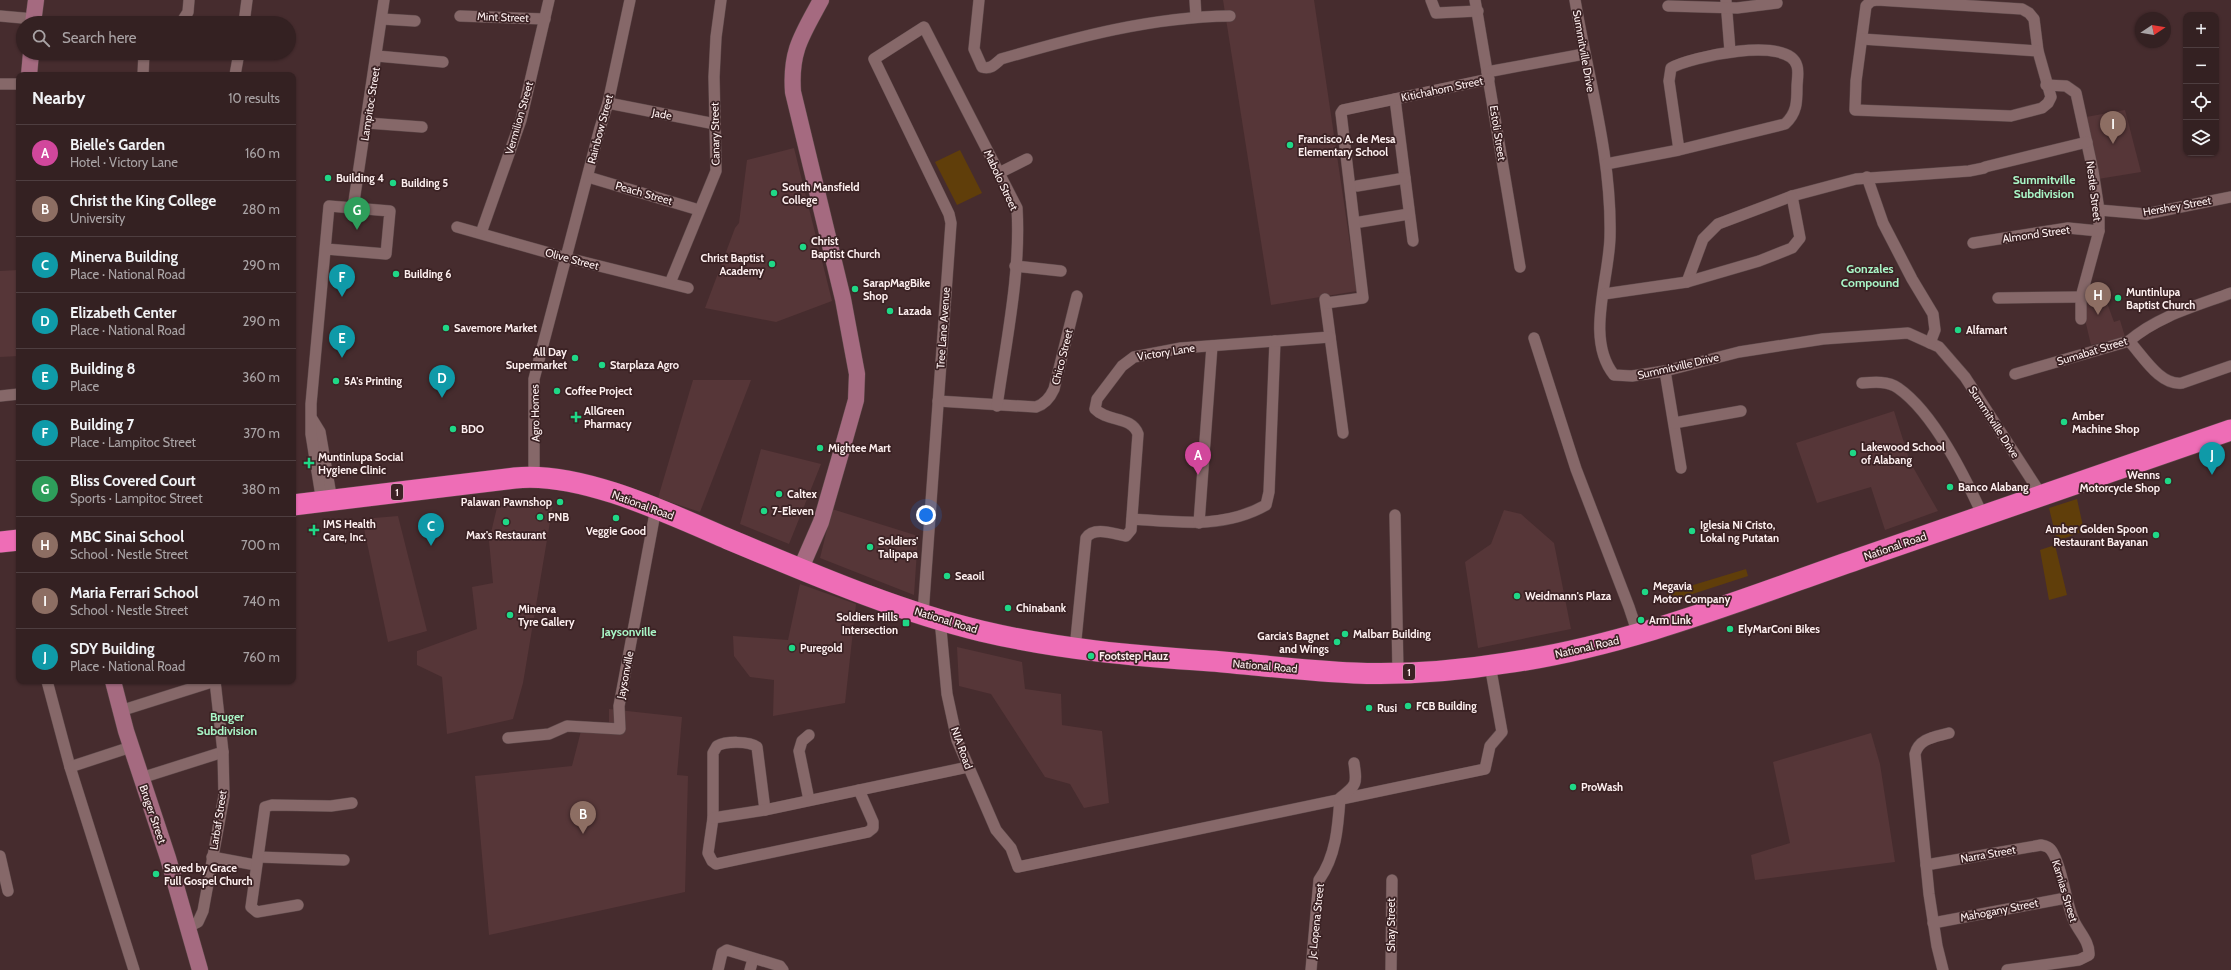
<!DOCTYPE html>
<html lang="en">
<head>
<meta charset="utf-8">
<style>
  body { margin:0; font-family:Cabin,sans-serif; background:#3f2e2f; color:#f1f3f6 }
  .controls { position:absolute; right:12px; top:12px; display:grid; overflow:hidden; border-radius:8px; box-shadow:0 1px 3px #0004 }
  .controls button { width:36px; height:36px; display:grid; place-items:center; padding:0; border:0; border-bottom:1px solid #4e3e40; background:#342122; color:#f1f3f6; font:20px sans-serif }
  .compass { position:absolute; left:2135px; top:12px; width:36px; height:36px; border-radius:50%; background:#342122; box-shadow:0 1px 3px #0004; rotate:78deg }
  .you { position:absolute; left:926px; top:515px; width:14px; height:14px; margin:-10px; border:3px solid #fff; border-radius:50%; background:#1a73e8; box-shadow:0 0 0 6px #1a73e833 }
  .badge { display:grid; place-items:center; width:26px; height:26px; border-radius:50%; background:#8bbbb9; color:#fff; font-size:13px; font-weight:700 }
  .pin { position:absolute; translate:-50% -33px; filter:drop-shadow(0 1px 2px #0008) }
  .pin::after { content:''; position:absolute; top:21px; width:14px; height:12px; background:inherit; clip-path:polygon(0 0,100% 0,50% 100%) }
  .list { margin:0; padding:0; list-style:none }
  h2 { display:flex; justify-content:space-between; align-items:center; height:52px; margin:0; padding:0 16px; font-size:17px }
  h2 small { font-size:13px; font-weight:400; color:#a9a3a5 }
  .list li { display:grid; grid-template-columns:26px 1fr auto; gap:12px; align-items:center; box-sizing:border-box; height:56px; padding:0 16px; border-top:1px solid #4e3e40 }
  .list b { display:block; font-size:15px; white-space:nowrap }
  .list p { margin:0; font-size:13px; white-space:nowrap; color:#a9a3a5 }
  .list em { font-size:13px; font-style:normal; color:#a9a3a5 }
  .icon { flex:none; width:22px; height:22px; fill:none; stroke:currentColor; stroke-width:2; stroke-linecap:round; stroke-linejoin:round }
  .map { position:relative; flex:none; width:2231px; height:970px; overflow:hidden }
  .search { position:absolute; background:#342122; box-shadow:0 1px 3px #0004; left:16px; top:16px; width:280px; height:44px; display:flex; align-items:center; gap:10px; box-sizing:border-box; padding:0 14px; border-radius:22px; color:#a9a3a5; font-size:15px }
  .panel { position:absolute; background:#342122; box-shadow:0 1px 3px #0004; left:16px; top:72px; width:280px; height:612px; border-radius:8px }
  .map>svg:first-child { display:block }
</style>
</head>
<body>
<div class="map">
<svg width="2231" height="970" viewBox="0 0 2231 970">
  <rect width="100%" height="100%" fill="#462c2e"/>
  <!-- built -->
  <g fill="#563638">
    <path d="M1223,0H1314L1357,291L1271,305Z"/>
    <path d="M2125,110L2141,172L2098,179L2086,117Z"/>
    <path d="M794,148L832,301L776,322L705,308L735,228L739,223L747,160Z"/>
    <path d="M19,270V356L0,357V271Z"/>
    <path d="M2102,289L2114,322L2120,320L2125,337L2091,345L2083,311L2086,295Z"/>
    <path d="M693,380H751L700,512L658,498Z"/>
    <path d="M1894,411L1910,462L1938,511L1885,530L1871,487L1817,503L1796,443Z"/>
    <path d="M761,449L821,464L789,544L740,524Z"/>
    <path d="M499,499L553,504L523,683L513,719L447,734L442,677L417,665V651L477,629L472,587L493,583L489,541Z"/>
    <path d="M832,509L918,536L914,595L820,558Z"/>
    <path d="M1504,510L1521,514L1554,543L1571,629L1478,648L1465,562L1491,544Z"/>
    <path d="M398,516L427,631L388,642L362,519Z"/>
    <path d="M800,584L856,604L845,703L773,716L774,680L750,677L734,656L733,636L788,640Z"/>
    <path d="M957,647L1022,662L1025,689L1061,694L1062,725L1102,731L1109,803L1084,808L1070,784L1045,777L991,694L959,686Z"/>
    <path d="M609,709L682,717L677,775L688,776L685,892L489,935L475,776L572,766L583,723L609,724Z"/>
    <path d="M1871,733L1880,764L1895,862L1755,880L1751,855L1790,843L1773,762Z"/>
  </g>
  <!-- green -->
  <g fill="#603e0a">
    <path d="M960,150L982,193L957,205L935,162Z"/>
    <path d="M2077,499L2084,531L2057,541L2049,508Z"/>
    <path d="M2055,545L2067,595L2049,600L2040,550Z"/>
    <path d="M1746,569L1748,576L1668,602L1667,593Z"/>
  </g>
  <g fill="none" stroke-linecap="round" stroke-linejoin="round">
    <defs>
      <g id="street">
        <path d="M979,0L974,49L982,67C991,70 995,64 1001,59C1077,37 1151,17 1230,16"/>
        <path d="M1195,0L1196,17"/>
        <path d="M1431,0L1436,13L1478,11"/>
        <path d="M1475,0L1520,267"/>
        <path d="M1575,0C1588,78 1612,157 1610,237C1609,280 1585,339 1614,375L1632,376L1665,371L1739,352L1823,339L1908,333L1939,347L1965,377L2042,496"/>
        <path d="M1877,0L2022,9L2029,13L2034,19L2038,51L2051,97L2048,103L2042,108L2011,116L1855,110L1856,81L1866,6L1871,1Z"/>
        <path d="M1726,1L1730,51"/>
        <path d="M1668,6L1737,8L1777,3"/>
        <path d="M0,16L34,19"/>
        <path d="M460,16L545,19"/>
        <path d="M382,19L415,21"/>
        <path d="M181,23L188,12L189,0"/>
        <path d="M244,23L247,0"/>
        <path d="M1862,39L2038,51"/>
        <path d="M377,56L443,62"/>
        <path d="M1487,72L1584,54"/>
        <path d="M143,75L144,53"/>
        <path d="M235,75L239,53"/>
        <path d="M0,84H19"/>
        <path d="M2046,85L2066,86L2076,93L2093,171L2099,210V231L2081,297V319"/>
        <path d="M1395,99L1413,241"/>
        <path d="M608,103L715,124"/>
        <path d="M367,123L422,127"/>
        <path d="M1606,164L1679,150L1785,124C1797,113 1797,102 1797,87C1797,81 1799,72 1797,66C1789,35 1690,57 1671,68L1669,81L1679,150"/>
        <path d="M1985,167L2087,142"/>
        <path d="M999,173L1027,159"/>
        <path d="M588,177L699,210"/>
        <path d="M1867,177L1883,223L1912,279L1933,314L1935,330L1930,343"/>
        <path d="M1357,186L1405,178"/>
        <path d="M353,208L384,0"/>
        <path d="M2099,210L2146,214L2231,197"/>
        <path d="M1360,222L1409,214"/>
        <path d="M457,227L567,258L688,288"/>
        <path d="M481,233L521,120L549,0"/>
        <path d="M1973,243L2068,228L2099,231"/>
        <path d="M1015,266L1061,271"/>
        <path d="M1687,282L1703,239L1718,224L1792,196L1856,179L1969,171L1984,168"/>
        <path d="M670,283L716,171L714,77L716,37L721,0"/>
        <path d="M1604,294L1687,282L1759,261L1792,248L1800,238L1792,196"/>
        <path d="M1998,298L2081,297"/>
        <path d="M1325,299L1343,433"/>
        <path d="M1326,303L1363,298L1341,113L1343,110L1489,79"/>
        <path d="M1534,338L1576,469L1629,607L1638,634"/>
        <path d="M2129,341C2143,356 2160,386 2182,383L2231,366"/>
        <path d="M1665,371L1681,468"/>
        <path d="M2015,374L2129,341C2158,316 2196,306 2231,293"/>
        <path d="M1862,383C1875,382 1888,381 1898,388C1934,413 1965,477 1983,516"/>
        <path d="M0,396L19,394"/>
        <path d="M938,401L1036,407C1045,404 1050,398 1054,389L1077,296"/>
        <path d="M312,419L320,432L332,501"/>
        <path d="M1674,423L1741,411"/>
        <path d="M534,477V379L600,128L608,103L630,0"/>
        <path d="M322,502L311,434V404L329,206L390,211L386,254L326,249"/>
        <path d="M1395,515L1398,673"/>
        <path d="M1132,519C1177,522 1224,529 1266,505L1269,492L1275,341"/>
        <path d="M1199,523L1212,346"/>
        <path d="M923,614L951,223L949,214L874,59L924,27L1017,208C1021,273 1006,341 997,406"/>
        <path d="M940,619L947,694L957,740L996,830L1011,848L1018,867L1485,769L1490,746L1502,732L1490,665"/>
        <path d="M1075,649L1086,538C1094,526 1114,534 1126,536L1131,530L1138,434C1132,416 1107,422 1095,409L1097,399L1122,366L1134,357L1181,348L1330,337"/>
        <path d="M47,681L70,767L134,970"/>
        <path d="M120,711L215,681"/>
        <path d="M508,738L549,734L567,726L620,729L619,706L656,508"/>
        <path d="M70,767L131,747"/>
        <path d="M141,778L223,752"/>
        <path d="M809,800L799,751L802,741L809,735"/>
        <path d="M765,810L757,747C749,741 726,741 717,746L713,753V818L708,853L712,861L716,864L868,832L873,828V822L859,790"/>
        <path d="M713,818L765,810L968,767"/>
        <path d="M0,856L8,891"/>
        <path d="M212,857L256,865"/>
        <path d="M258,857L344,860"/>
        <path d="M1926,865L2041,845C2046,846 2050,847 2053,853C2063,870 2065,901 2074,921C2079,932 2090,942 2089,955L2079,960L2007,970"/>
        <path d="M298,905L257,912L251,907L265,807L272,805L331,806L352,803"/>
        <path d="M1933,923L2066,898"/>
        <path d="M188,927L198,922L203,911L224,796L223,752L215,681"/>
        <path d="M718,970L722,953L727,950L780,966L783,970"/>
        <path d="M750,970L753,959"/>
        <path d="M1311,970L1319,880C1336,856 1338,827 1340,798C1357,785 1357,784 1354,763"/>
        <path d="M1391,970L1392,880"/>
        <path d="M1943,970L1937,946L1929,894L1915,754C1919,738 1935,737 1949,733"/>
      </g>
      <g id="secondary">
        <path d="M33,23L36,0"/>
        <path d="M29,75L31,53"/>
        <path d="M801,568L821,522L843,446L856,400L857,374L843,299L793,92C790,51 802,35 821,0"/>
        <path d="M113,681L126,731L168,858L200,970"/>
      </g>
      <g id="highway">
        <path d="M293,505L515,478C580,471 668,513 728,539C810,573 894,610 981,631C1057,649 1134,656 1211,661C1259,665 1307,671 1354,673C1405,675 1456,671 1506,663C1628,646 1743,599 1858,559C1982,516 2107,473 2231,430"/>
        <path d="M0,542L19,540"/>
      </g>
    </defs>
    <!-- street casing -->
    <use href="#street" stroke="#5e494a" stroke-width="12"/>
    <!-- secondary casing -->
    <use href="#secondary" stroke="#5e494a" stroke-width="17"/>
    <!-- highway casing -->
    <use href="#highway" stroke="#5e494a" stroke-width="22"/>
    <!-- street -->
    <use href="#street" stroke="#866869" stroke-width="11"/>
    <!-- secondary -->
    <use href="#secondary" stroke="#a56a80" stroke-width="16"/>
    <!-- highway -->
    <use href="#highway" stroke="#ee6db6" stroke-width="21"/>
  </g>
  <!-- markers -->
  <g fill="#1fd887" stroke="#3b2224" stroke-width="1.5">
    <circle cx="1290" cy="145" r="4"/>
    <circle cx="328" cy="178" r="4"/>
    <circle cx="393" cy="183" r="4"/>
    <circle cx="774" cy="193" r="4"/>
    <circle cx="803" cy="247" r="4"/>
    <circle cx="772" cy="264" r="4"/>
    <circle cx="396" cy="274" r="4"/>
    <circle cx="855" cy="289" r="4"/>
    <circle cx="2118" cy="298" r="4"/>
    <circle cx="890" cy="311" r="4"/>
    <circle cx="446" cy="328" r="4"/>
    <circle cx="1958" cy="330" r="4"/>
    <circle cx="575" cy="358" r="4"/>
    <circle cx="602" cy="365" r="4"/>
    <circle cx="336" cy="381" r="4"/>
    <circle cx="557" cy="391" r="4"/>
    <path d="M574 411h4v4h4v4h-4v4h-4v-4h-4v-4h4z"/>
    <circle cx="2064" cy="422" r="4"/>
    <circle cx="453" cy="429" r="4"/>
    <circle cx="820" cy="448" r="4"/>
    <circle cx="1853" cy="453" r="4"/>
    <path d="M307 457h4v4h4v4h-4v4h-4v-4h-4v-4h4z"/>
    <circle cx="2168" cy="481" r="4"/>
    <circle cx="1950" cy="487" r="4"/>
    <circle cx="779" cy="494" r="4"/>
    <circle cx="560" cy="502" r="4"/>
    <circle cx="764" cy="511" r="4"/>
    <circle cx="540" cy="517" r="4"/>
    <circle cx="616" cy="518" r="4"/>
    <circle cx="506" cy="522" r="4"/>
    <path d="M312 524h4v4h4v4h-4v4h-4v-4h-4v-4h4z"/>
    <circle cx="1692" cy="531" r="4"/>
    <circle cx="2156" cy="535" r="4"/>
    <circle cx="870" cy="547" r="4"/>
    <circle cx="947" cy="576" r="4"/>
    <circle cx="1645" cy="592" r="4"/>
    <circle cx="1517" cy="596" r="4"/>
    <circle cx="1008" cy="608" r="4"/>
    <circle cx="510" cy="615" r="4"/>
    <circle cx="1641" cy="620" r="4"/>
    <rect x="902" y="619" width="8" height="8" rx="2"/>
    <circle cx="1730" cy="629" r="4"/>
    <circle cx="1345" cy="634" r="4"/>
    <circle cx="1337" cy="642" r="4"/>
    <circle cx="792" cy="648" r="4"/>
    <circle cx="1091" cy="656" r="4"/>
    <circle cx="1408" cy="706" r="4"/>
    <circle cx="1369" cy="708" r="4"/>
    <circle cx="1573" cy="787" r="4"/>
    <circle cx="156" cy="874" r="4"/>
  </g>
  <g text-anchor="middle" stroke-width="3.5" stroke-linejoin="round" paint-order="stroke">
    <!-- shield labels -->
    <g fill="#3b2224" stroke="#c4b2b3" stroke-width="1">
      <rect x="391" y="484" width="12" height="16" rx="3"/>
      <rect x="1403" y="664" width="12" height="16" rx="3"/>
    </g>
    <g font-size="10" font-weight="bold" fill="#fef0f0">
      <text x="397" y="496">1</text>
      <text x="1409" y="676">1</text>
    </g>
    <!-- street labels -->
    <g font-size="11" fill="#fef0f0" stroke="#3b2224">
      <text transform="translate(503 17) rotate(2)" y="4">Mint Street</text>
      <text transform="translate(1584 51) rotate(80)" y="4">Summitville Drive</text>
      <text transform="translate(1442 89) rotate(-12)" y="4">Kitichahorn Street</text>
      <text transform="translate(370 104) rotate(-81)" y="4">Lampitoc Street</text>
      <text transform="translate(662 114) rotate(11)" y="4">Jade</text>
      <text transform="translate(519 118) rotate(-74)" y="4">Vermilion Street</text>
      <text transform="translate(600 129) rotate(-75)" y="4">Rainbow Street</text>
      <text transform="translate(1498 133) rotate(81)" y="4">Estoli Street</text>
      <text transform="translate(715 134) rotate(-91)" y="4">Canary Street</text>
      <text transform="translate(1001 180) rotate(65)" y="4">Mabolo Street</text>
      <text transform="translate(2094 191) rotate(83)" y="4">Nestle Street</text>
      <text transform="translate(644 193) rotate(16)" y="4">Peach Street</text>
      <text transform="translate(2177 206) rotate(-10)" y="4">Hershey Street</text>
      <text transform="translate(2036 234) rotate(-8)" y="4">Almond Street</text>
      <text transform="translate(572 259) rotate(15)" y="4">Olive Street</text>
      <text transform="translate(943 328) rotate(-86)" y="4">Tree Lane Avenue</text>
      <text transform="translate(2092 351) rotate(-17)" y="4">Sumabat Street</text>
      <text transform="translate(1166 352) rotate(-9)" y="4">Victory Lane</text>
      <text transform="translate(1062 357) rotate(-76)" y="4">Chico Street</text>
      <text transform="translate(1678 366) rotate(-13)" y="4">Summitville Drive</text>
      <text transform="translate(535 413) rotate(-91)" y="4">Agro Homes</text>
      <text transform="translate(1994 422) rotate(57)" y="4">Summitville Drive</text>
      <text transform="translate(643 505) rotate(20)" y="4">National Road</text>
      <text transform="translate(1895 546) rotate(-19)" y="4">National Road</text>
      <text transform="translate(946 620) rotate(17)" y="4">National Road</text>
      <text transform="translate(1587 647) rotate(-13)" y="4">National Road</text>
      <text transform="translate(1265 666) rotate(5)" y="4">National Road</text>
      <text transform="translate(625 675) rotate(-79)" y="4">Jaysonville</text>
      <text transform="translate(962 748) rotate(70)" y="4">NIA Road</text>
      <text transform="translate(153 814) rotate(71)" y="4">Bruger Street</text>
      <text transform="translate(218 820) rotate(-81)" y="4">Larbaf Street</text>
      <text transform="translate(1988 854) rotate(-10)" y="4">Narra Street</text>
      <text transform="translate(2065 891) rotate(73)" y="4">Kamias Street</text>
      <text transform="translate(1999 910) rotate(-11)" y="4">Mahogany Street</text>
      <text transform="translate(1316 921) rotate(-84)" y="4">Jc Lopena Street</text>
      <text transform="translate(1391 925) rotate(-90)" y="4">Shay Street</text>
    </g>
    <!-- poi labels -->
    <g font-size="11" font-weight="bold" fill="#fef0f0" stroke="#3b2224" text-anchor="start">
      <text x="1298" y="143">Francisco A. de Mesa<tspan x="1298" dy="13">Elementary School</tspan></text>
      <text x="336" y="182">Building 4</text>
      <text x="401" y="187">Building 5</text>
      <text x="782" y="191">South Mansfield<tspan x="782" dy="13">College</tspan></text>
      <text x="811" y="245">Christ<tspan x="811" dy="13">Baptist Church</tspan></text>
      <text x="764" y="262" text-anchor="end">Christ Baptist<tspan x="764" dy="13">Academy</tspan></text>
      <text x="404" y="278">Building 6</text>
      <text x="863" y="287">SarapMagBike<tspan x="863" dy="13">Shop</tspan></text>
      <text x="2126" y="296">Muntinlupa<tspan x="2126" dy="13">Baptist Church</tspan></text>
      <text x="898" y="315">Lazada</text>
      <text x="454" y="332">Savemore Market</text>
      <text x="1966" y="334">Alfamart</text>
      <text x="567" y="356" text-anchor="end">All Day<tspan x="567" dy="13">Supermarket</tspan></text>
      <text x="610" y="369">Starplaza Agro</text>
      <text x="344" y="385">5A's Printing</text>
      <text x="565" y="395">Coffee Project</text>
      <text x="584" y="415">AllGreen<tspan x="584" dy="13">Pharmacy</tspan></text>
      <text x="2072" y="420">Amber<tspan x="2072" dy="13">Machine Shop</tspan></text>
      <text x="461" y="433">BDO</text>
      <text x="1861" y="451">Lakewood School<tspan x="1861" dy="13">of Alabang</tspan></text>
      <text x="828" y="452">Mightee Mart</text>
      <text x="318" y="461">Muntinlupa Social<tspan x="318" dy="13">Hygiene Clinic</tspan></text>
      <text x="2160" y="479" text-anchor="end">Wenns<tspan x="2160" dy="13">Motorcycle Shop</tspan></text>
      <text x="1958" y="491">Banco Alabang</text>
      <text x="787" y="498">Caltex</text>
      <text x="552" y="506" text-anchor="end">Palawan Pawnshop</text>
      <text x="772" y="515">7-Eleven</text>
      <text x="548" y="521">PNB</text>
      <text x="323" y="528">IMS Health<tspan x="323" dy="13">Care, Inc.</tspan></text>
      <text x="1700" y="529">Iglesia Ni Cristo,<tspan x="1700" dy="13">Lokal ng Putatan</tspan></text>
      <text x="2148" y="533" text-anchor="end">Amber Golden Spoon<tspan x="2148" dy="13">Restaurant Bayanan</tspan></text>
      <text x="616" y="535" text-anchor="middle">Veggie Good</text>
      <text x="506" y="539" text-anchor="middle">Max's Restaurant</text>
      <text x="878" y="545">Soldiers'<tspan x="878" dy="13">Talipapa</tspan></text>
      <text x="955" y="580">Seaoil</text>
      <text x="1653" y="590">Megavia<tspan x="1653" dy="13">Motor Company</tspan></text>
      <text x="1525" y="600">Weidmann's Plaza</text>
      <text x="1016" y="612">Chinabank</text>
      <text x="518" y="613">Minerva<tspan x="518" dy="13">Tyre Gallery</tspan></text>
      <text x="898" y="621" text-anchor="end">Soldiers Hills<tspan x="898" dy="13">Intersection</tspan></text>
      <text x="1649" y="624">Arm Link</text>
      <text x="1738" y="633">ElyMarConi Bikes</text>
      <text x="1353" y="638">Malbarr Building</text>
      <text x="1329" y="640" text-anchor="end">Garcia's Bagnet<tspan x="1329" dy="13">and Wings</tspan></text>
      <text x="800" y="652">Puregold</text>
      <text x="1099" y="660">Footstep Hauz</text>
      <text x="1416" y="710">FCB Building</text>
      <text x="1377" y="712">Rusi</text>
      <text x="1581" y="791">ProWash</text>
      <text x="164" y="872">Saved by Grace<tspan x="164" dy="13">Full Gospel Church</tspan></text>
    </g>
    <!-- neighbourhood labels -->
    <g font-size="12" font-weight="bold" fill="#a9f6c7" stroke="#3b2224">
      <text x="2044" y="184">Summitville<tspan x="2044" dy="14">Subdivision</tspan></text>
      <text x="1870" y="273">Gonzales<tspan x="1870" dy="14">Compound</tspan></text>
      <text x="629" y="636">Jaysonville</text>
      <text x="227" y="721">Bruger<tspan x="227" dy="14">Subdivision</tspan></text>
    </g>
  </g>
</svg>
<div class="controls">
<button>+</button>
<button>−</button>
<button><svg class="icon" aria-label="locate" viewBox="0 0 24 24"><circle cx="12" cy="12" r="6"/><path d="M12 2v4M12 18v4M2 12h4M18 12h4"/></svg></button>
<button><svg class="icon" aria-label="layers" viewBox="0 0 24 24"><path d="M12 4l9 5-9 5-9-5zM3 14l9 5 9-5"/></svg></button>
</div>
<svg class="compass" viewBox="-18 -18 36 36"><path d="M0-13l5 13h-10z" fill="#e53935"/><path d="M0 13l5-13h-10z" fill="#a9a3a5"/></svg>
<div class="you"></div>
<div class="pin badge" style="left:1198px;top:475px;background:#d1479c">A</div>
<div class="pin badge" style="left:583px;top:834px;background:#8d6e63">B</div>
<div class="pin badge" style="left:431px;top:546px;background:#0f9aa8">C</div>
<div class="pin badge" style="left:442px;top:398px;background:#0f9aa8">D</div>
<div class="pin badge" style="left:342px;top:358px;background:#0f9aa8">E</div>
<div class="pin badge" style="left:342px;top:297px;background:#0f9aa8">F</div>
<div class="pin badge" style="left:357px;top:230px;background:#2e9e5b">G</div>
<div class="pin badge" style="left:2098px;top:315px;background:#8d6e63">H</div>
<div class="pin badge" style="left:2113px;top:144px;background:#8d6e63">I</div>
<div class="pin badge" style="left:2212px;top:475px;background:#0f9aa8">J</div>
<div class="search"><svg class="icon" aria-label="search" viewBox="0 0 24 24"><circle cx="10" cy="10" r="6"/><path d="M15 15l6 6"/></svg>Search here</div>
<section class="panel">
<h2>Nearby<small>10 results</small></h2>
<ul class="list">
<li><span class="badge" style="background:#d1479c">A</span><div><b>Bielle's Garden</b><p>Hotel · Victory Lane</p></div><em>160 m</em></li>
<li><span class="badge" style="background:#8d6e63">B</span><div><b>Christ the King College</b><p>University</p></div><em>280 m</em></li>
<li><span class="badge" style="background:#0f9aa8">C</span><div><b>Minerva Building</b><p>Place · National Road</p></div><em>290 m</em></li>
<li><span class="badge" style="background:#0f9aa8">D</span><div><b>Elizabeth Center</b><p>Place · National Road</p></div><em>290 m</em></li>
<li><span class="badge" style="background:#0f9aa8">E</span><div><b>Building 8</b><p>Place</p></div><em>360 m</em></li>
<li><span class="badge" style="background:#0f9aa8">F</span><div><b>Building 7</b><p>Place · Lampitoc Street</p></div><em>370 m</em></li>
<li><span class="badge" style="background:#2e9e5b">G</span><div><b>Bliss Covered Court</b><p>Sports · Lampitoc Street</p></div><em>380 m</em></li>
<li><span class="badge" style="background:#8d6e63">H</span><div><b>MBC Sinai School</b><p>School · Nestle Street</p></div><em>700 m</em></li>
<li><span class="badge" style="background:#8d6e63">I</span><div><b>Maria Ferrari School</b><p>School · Nestle Street</p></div><em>740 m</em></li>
<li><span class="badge" style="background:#0f9aa8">J</span><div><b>SDY Building</b><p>Place · National Road</p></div><em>760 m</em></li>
</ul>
</section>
</div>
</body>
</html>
